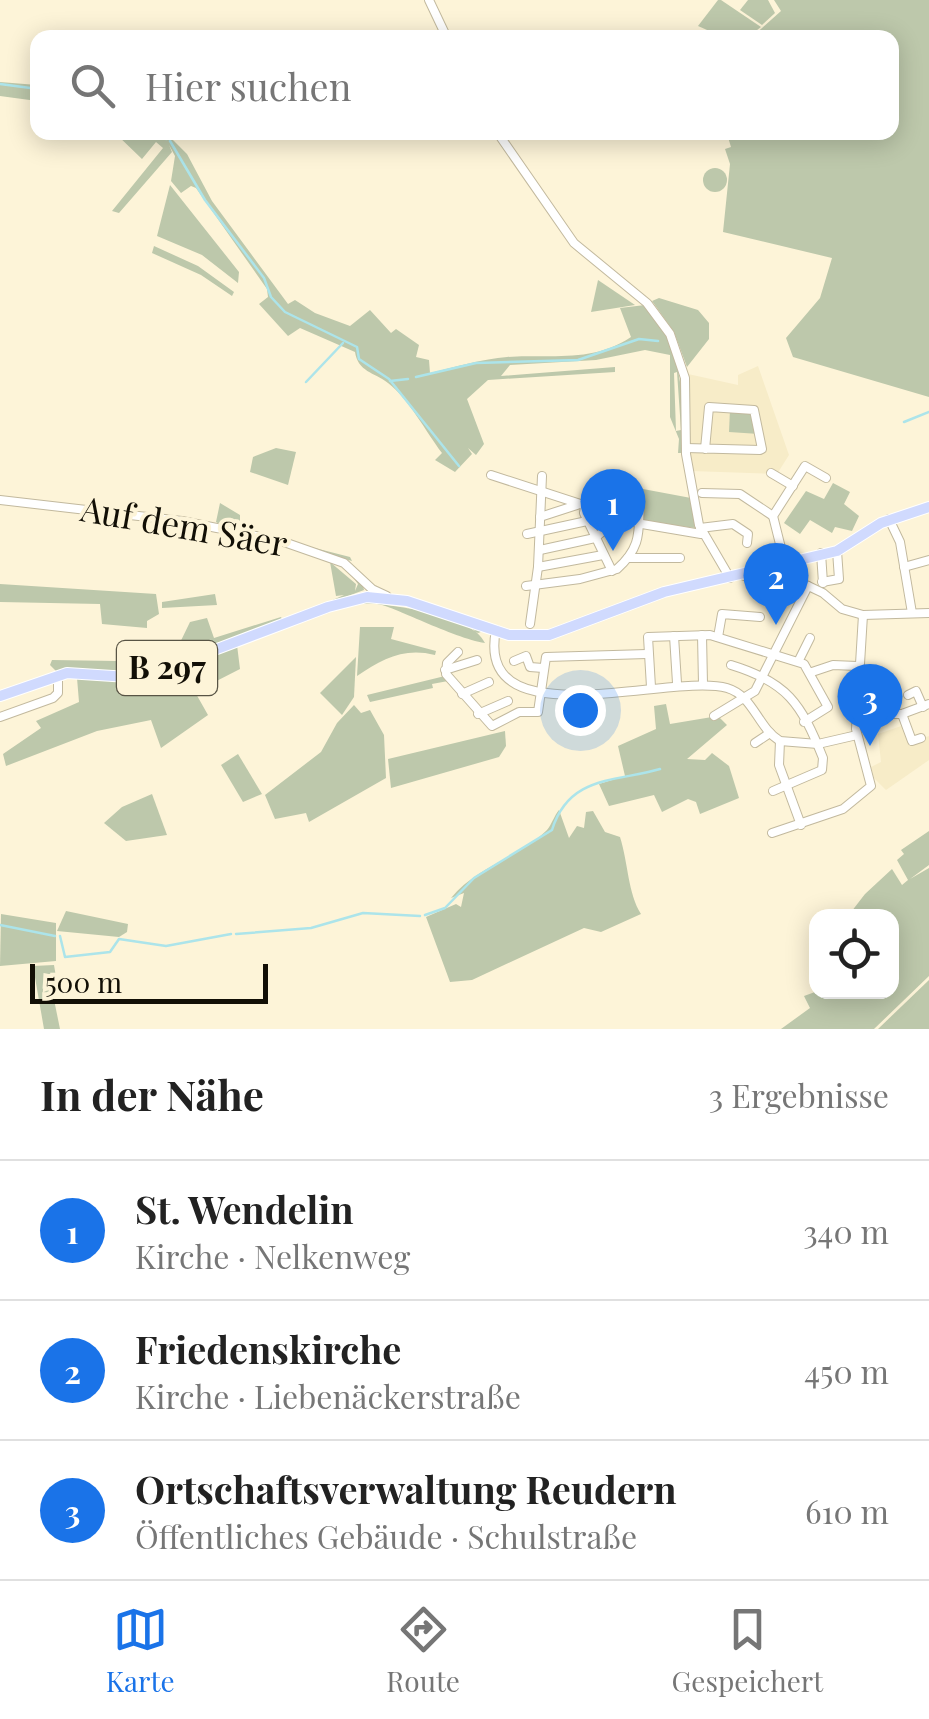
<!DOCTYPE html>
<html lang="de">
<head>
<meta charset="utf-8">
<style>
  body { margin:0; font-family:"Playfair Display",serif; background:#f2f2f2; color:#222 }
  .controls { position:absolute; right:30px; bottom:30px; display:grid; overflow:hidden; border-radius:20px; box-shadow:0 5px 25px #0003 }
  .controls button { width:90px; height:90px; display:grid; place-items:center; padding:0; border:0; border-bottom:2px solid #e0e0e0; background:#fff; color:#222; font:50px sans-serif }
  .scale { position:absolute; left:30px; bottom:25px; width:238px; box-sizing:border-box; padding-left:10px; border:5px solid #120f06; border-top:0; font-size:28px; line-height:35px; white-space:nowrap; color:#120f06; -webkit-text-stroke:8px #fdf4d8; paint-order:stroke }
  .you { position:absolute; left:580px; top:710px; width:35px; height:35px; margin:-25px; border:8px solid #fff; border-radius:50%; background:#1a73e8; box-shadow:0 0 0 15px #1a73e833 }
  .badge { display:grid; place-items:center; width:65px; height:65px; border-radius:50%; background:#1a73e8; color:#fff; font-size:32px; font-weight:700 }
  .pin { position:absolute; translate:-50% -82px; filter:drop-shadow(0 2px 5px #0008) }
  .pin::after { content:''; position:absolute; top:52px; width:35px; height:30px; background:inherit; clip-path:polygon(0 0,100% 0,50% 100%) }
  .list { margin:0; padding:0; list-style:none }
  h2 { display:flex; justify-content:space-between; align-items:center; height:130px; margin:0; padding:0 40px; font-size:42px }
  h2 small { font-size:32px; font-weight:400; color:#767676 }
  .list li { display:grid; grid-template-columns:65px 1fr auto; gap:30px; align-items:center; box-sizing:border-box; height:140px; padding:0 40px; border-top:2px solid #e0e0e0 }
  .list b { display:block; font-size:38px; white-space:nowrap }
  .list p { margin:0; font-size:32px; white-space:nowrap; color:#767676 }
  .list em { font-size:32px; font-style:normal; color:#767676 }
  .icon { flex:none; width:55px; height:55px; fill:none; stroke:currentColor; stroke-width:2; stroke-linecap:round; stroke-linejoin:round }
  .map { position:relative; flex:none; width:929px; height:1029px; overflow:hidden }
  .search { position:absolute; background:#fff; box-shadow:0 5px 25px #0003; left:30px; right:30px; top:30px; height:110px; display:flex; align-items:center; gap:25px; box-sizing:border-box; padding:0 35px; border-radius:20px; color:#767676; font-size:38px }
  .sheet { height:550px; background:#fff }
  nav { display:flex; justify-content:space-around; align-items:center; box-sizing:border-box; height:140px; border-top:2px solid #e0e0e0; background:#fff; font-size:28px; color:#767676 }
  nav a { display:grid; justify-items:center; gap:5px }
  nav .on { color:#1a73e8 }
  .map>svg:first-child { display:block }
</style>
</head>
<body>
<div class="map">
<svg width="929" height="1029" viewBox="0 0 929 1029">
  <rect width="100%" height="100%" fill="#fdf4d8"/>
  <!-- built -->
  <g fill="#f7ecc8">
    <path d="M758,366L789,455L777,474L691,471L688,374L738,385V375Z"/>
    <path d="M904,725L911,743L929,736V760L886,790L874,778L871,767L881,762L878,734Z"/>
  </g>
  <!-- green -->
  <g fill="#bdc8ab" fill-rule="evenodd">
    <path d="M718,0H721L761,27L748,37H723L698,26Z"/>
    <path d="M748,0H768L775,13L762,25L740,10Z"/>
    <path d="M774,0H929V397L793,357L786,338L820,298L832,258L723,232L730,164L725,149L731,147L727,134L717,133L892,132V38L752,37L781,11Z"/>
    <path d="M0,82L37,85V101L0,96Z"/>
    <path d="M115,133H165L174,141L187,154L212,201L288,304L295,300L315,313L350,326L370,310L391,333L396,329L419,345L416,357L429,360L430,373C455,367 483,359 507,357C550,354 593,363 631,337L620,308L645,305C684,348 683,397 684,453H678L679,439L670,417V355L645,350L596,360L510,365L501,376L615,367V372L488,380L467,399L484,444L476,455L468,448L472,454L455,472L435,460L442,453C426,432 409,399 388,383C374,372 358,372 355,352L300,328L288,336L259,304L268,297L267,289L196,188L191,186L181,193L171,181L175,156L169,145L172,152L119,213L112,211L163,148L156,142L142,159ZM677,372L681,430L676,431L674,373Z"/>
    <circle cx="715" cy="180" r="12"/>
    <path d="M170,185L239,272L238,283L202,255L157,236Z"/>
    <path d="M154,246L198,266L234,292L232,296L201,275L152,253Z"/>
    <path d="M598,280L635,305L591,312Z"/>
    <path d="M659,298L698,310L709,323V339L687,367L674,332L652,301Z"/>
    <path d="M730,409L752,412L759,434L729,432Z"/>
    <path d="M276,448L296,452L288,485L250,472L253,457Z"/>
    <path d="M833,483L850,492L844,504L859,516L852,531L835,527L832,533L810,520L800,534L784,523L806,491L824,499Z"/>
    <path d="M643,489L691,498L695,528L643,521Z"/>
    <path d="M220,503L240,515V525L229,526L350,557L352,561L221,525L216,522Z"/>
    <path d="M330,562L356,584L355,591L358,584L349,572L362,581L364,590L308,611L344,595L336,596Z"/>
    <path d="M0,584L156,594L159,614L147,621V628L102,624L100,604L0,602Z"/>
    <path d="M215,594L217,605L162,608V602Z"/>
    <path d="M370,600L412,605L486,630L478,633C452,615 412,603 381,604C410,609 471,614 485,643C453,638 391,605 377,604C338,599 278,635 240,643L336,607Z"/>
    <path d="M281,617L284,623L174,663L166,658L174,655L190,622L207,618L214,638Z"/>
    <path d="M360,627H394L391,639L436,651L435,655C404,647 382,659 357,676Z"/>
    <path d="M237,645L240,669L195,692L208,715L161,748L151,720L97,731L6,766L3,754L41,728L36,721L79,702L77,678L99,679L56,677H144Z"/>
    <path d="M155,654L171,662L146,672H57L50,665L52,660L117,661Z"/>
    <path d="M356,657L354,697L342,715L320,693Z"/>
    <path d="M445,676L448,681L432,684L433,688L370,702L367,695Z"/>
    <path d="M666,704L670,724L718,716L727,725L687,759L705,760L712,753L729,766L739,798L700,814L696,802L688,799L662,812L654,795L609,806L599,784L625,776L618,746L656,729L654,706Z"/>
    <path d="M354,705L361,713L370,710L384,735L386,778L309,822L306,813L275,819L265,795L321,752L337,723Z"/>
    <path d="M505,731L506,746L499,757L391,788L388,759Z"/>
    <path d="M238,754L262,794L243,802L221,765Z"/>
    <path d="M152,794L167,835L126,841L104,823L122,807Z"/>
    <path d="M559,810L569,838L577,826L584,828L586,812L593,811L605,832L620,837C628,862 628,894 641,914L601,932L584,928L472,980L450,982L426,917L456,904L461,907L464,893L451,898C477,866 519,858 547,830C552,824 554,816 559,810Z"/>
    <path d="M929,831V865L910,879L929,868V976L874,1029H781L810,1008L804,996L815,992L809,971L816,960V992H892V916H848L865,894L892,869L902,885L908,880L897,860L904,854L901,850Z"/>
    <path d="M66,911L128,924L127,932L119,937L57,931Z"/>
    <path d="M1,914L56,923V961L0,966Z"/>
    <path d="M54,965L57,983L51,985L60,1029H44L33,966Z"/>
    <path d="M929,980V1029H878Z"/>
  </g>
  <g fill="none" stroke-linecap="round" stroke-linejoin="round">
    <!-- stream -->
    <g stroke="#ace4ea" stroke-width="2.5">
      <path d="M0,84L38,89"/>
      <path d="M155,132L166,139"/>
      <path d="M170,141L205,200L264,278L271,297L285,312L357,347L359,359L389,379L459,466"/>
      <path d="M416,377L476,363L578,360L639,339L658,341"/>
      <path d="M390,381L408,379"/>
      <path d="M306,382L343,343"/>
      <path d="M904,422L929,412"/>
      <path d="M425,915L445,908L474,878L552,830C569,775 616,782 660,769"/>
      <path d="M0,925L55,936"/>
      <path d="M236,934L311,928L363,913L420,916"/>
      <path d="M60,936L65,957L110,952L119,939L166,946L231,934"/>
    </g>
    <defs>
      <g id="minor">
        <path d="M429,0L447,38"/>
        <path d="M497,132L574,243L647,303L670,334L685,378L686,454L699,525L730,578"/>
        <path d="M686,448L760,450L762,449L754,410L709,407L705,449"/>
        <path d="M771,473L793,486"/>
        <path d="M491,475L642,524L701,534"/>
        <path d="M702,493L740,494L773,516"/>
        <path d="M0,500L182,521L281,541L344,563L372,589L387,596"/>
        <path d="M585,507L584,513L612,571"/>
        <path d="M540,517L577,505"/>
        <path d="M889,519L900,542L912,613"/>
        <path d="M700,528L733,524L748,534L747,543"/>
        <path d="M527,534L587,521"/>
        <path d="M540,550L595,538L620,517"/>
        <path d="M821,553L823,583"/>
        <path d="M628,558H680"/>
        <path d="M785,564L773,516L805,466L826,478"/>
        <path d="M538,567L603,555"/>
        <path d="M904,567L929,560"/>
        <path d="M744,576L802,583L823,593L842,609L863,615L929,613"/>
        <path d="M822,582L839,579L837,551"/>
        <path d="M526,586L580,579L617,569C643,546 638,530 640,501"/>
        <path d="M530,624L538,567L542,476"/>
        <path d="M496,630C474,741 671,672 727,688C754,696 757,727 780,741L818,744L857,735"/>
        <path d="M702,635L703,684"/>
        <path d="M674,636L677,683"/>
        <path d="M718,637L722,614L760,617"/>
        <path d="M458,652L447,663L446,674L492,726L519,712H538L546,657L647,654"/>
        <path d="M799,660L810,638"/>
        <path d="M514,661L526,656L530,667L543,668"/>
        <path d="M731,665C787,682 801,703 823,758L822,770L773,791"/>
        <path d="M445,670L477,660"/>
        <path d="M812,672L833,665L857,666"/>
        <path d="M651,687L648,637L710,635L804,664L828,707L804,722"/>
        <path d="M462,694L489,682"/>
        <path d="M908,695L916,691L923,707"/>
        <path d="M478,714L508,701"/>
        <path d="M856,714H902L929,704"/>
        <path d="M902,714L912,741L921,738"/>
        <path d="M714,716L755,691L808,586"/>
        <path d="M0,717L53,698L58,693V681"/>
        <path d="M780,741L779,765L801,825"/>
        <path d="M755,743L770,733"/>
        <path d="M772,833L843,809L871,786L856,729L863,615"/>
      </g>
      <path id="major" d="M0,696L67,673L128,677L151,674L328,607L367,597L407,601L509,635H549L664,592L837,551L881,523L929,507"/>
    </defs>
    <!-- minor casing -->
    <use href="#minor" stroke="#c2b99e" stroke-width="10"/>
    <!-- major casing -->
    <use href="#major" stroke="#fff" stroke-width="12"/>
    <!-- minor -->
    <use href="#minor" stroke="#fff" stroke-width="8"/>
    <!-- major -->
    <use href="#major" stroke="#d0dafe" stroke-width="10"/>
  </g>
  <g text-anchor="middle" stroke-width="8" stroke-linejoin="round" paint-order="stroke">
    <!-- shield labels -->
    <rect fill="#fdf4d8" stroke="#585445" stroke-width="2.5" x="117" y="641" width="100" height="54" rx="8"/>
    <g font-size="32" font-weight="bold" fill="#120f06">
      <text x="167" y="679">B 297</text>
    </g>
    <!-- street labels -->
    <g font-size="35" fill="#120f06" stroke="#fdf4d8">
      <text transform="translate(184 527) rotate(10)" y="12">Auf dem Säer</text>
    </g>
  </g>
</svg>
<div class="controls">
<button><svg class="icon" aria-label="locate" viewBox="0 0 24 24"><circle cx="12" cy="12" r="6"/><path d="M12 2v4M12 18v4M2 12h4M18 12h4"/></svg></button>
</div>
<div class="scale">500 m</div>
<div class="you"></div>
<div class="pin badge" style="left:613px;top:551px">1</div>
<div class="pin badge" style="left:776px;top:625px">2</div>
<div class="pin badge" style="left:870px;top:746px">3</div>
<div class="search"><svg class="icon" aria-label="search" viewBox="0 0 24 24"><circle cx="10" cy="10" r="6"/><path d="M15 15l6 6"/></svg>Hier suchen</div>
</div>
<section class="sheet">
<h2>In der Nähe<small>3 Ergebnisse</small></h2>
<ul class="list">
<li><span class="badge">1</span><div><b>St. Wendelin</b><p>Kirche · Nelkenweg</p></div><em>340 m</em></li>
<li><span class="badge">2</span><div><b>Friedenskirche</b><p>Kirche · Liebenäckerstraße</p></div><em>450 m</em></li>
<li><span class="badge">3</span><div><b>Ortschaftsverwaltung Reudern</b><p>Öffentliches Gebäude · Schulstraße</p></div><em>610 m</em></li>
</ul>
</section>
<nav>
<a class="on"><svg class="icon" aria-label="map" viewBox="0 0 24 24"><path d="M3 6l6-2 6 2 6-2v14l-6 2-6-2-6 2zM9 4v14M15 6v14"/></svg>Karte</a>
<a><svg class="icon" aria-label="directions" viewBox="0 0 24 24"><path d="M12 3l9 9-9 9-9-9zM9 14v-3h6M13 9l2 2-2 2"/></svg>Route</a>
<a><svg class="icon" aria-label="saved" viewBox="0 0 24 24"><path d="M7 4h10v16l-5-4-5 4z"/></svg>Gespeichert</a>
</nav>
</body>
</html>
